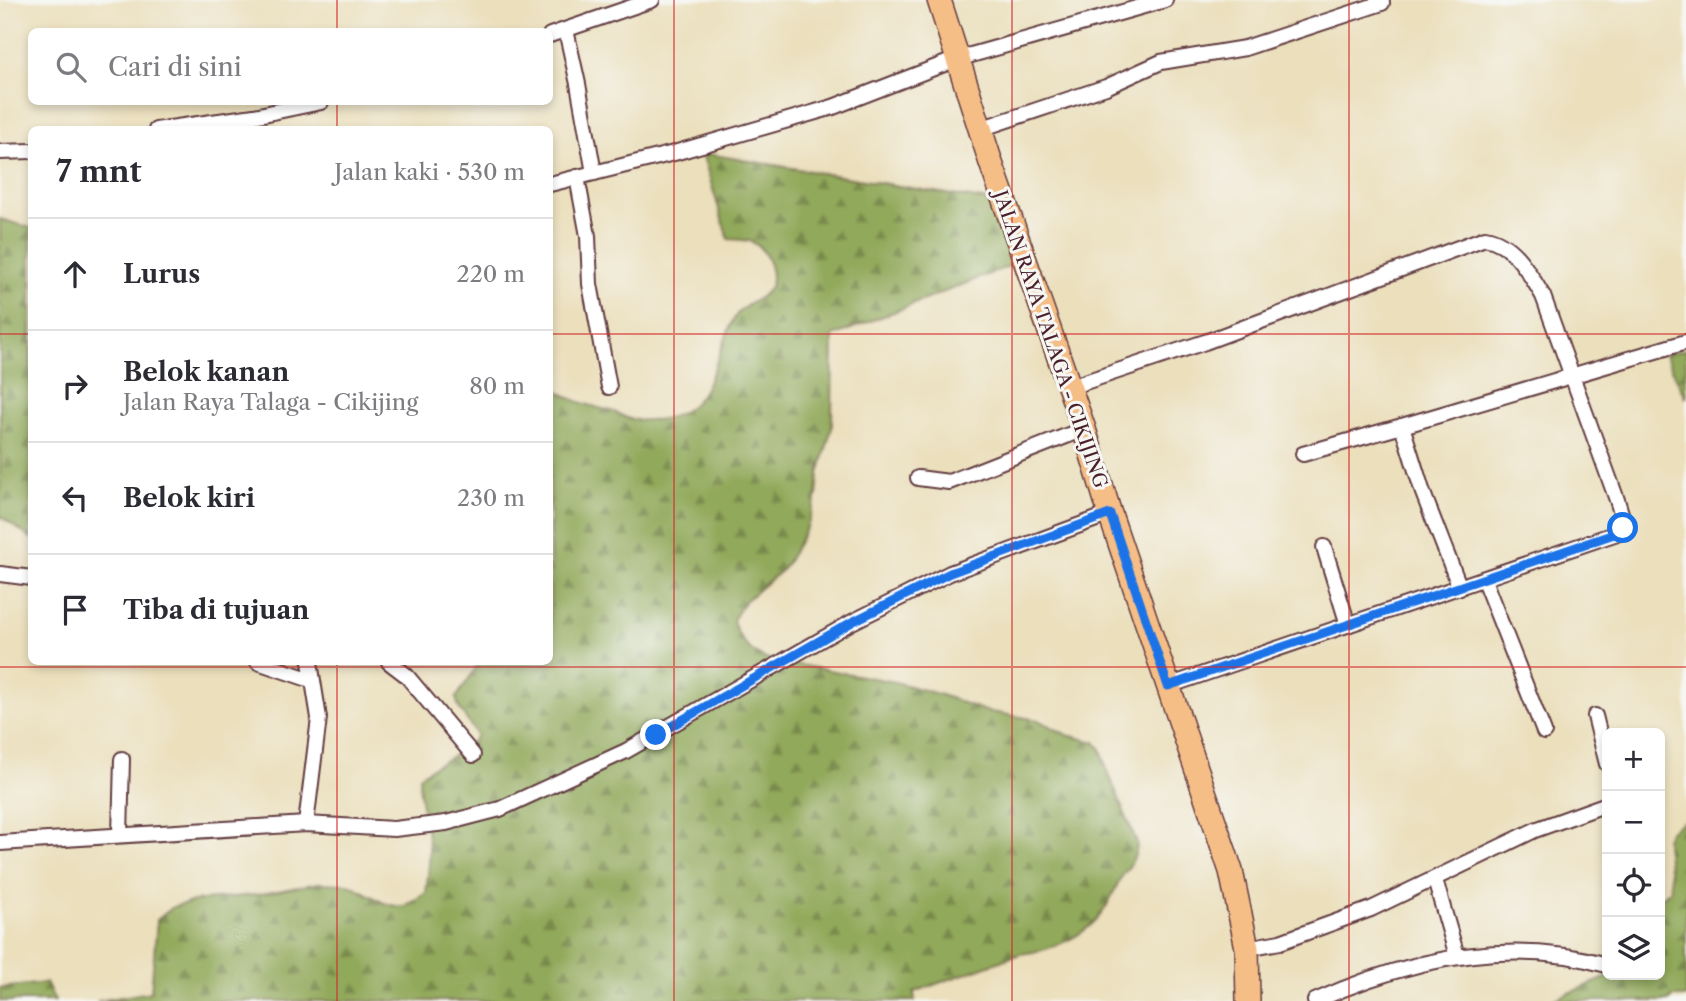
<!DOCTYPE html>
<html lang="id">
<head>
<meta charset="utf-8">
<style>
  body { margin:0; font-family:"Libre Caslon Text",serif; background:#f7f7f7; color:#2b2b33 }
  .controls { position:absolute; right:21px; bottom:21px; display:grid; overflow:hidden; border-radius:10px; box-shadow:0 4px 10px #0003 }
  .controls button { width:63px; height:63px; display:grid; place-items:center; padding:0; border:0; border-bottom:2px solid #e1e1e2; background:#fff; color:#2b2b33; font:35px sans-serif }
  .stop { position:absolute; width:21px; height:21px; margin:-16px; border:5px solid #1a73e8; border-radius:50%; background:#fff }
  .stop.end { background:#1a73e8; border-color:#fff; box-shadow:0 2px 7px #0008 }
  .list { margin:0; padding:0; list-style:none }
  h2 { display:flex; justify-content:space-between; align-items:center; height:91px; margin:0; padding:0 28px; font-size:30px }
  h2 small { font-size:23px; font-weight:400; color:#7c7c81 }
  .list li { display:grid; grid-template-columns:46px 1fr auto; gap:21px; align-items:center; box-sizing:border-box; height:112px; padding:0 28px; border-top:2px solid #e1e1e2 }
  .list b { display:block; font-size:26px; white-space:nowrap }
  .list p { margin:0; font-size:23px; white-space:nowrap; color:#7c7c81 }
  .list em { font-size:23px; font-style:normal; color:#7c7c81 }
  .icon { flex:none; width:38px; height:38px; fill:none; stroke:currentColor; stroke-width:2; stroke-linecap:round; stroke-linejoin:round }
  .map { position:relative; flex:none; width:1686px; height:1001px; overflow:hidden }
  .search { position:absolute; background:#fff; box-shadow:0 4px 10px #0003; left:28px; top:28px; width:525px; height:77px; display:flex; align-items:center; gap:18px; box-sizing:border-box; padding:0 24px; border-radius:10px; color:#7c7c81; font-size:26px }
  .panel { position:absolute; background:#fff; box-shadow:0 4px 10px #0003; left:28px; top:126px; width:525px; height:539px; border-radius:10px }
  .map>svg:first-child { display:block }
</style>
</head>
<body>
<div class="map">
<svg width="1686" height="1001" viewBox="0 0 1686 1001">
  <defs>
    <pattern id="forest-firs" width="22" height="20" patternUnits="userSpaceOnUse" patternTransform="scale(1.75)"><rect width="22" height="20" fill="#91a95a"/><path d="M5 1l3.5 6h-7zM16 11l3.5 6h-7z" fill="#78894b"/></pattern>
  </defs>
  <rect width="100%" height="100%" fill="#f6f6f2"/>
  <filter id="ink" filterUnits="userSpaceOnUse"><feTurbulence type="fractalNoise" baseFrequency=".0143" numOctaves="2"/><feDisplacementMap in="SourceGraphic" scale="14" xChannelSelector="R" yChannelSelector="G"/><feConvolveMatrix kernelMatrix="1 2 1 2 8 2 1 2 1" color-interpolation-filters="sRGB"/></filter>
  <filter id="wash" filterUnits="userSpaceOnUse"><feTurbulence type="fractalNoise" baseFrequency=".00686" numOctaves="4" result="noise"/><feDisplacementMap in="SourceGraphic" scale="28" xChannelSelector="R" yChannelSelector="G"/><feGaussianBlur stdDeviation="1.57" result="paint"/><feColorMatrix in="noise" values="0 0 0 0 0 0 0 0 0 0 0 0 0 0 0 0 0 1.4 0 .05"/><feComposite in="paint" operator="in"/></filter>
  <g filter="url(#wash)">
    <rect width="100%" height="100%" fill="#ebdfbc"/>
    <!-- forest -->
    <g fill="url(#forest-firs)" stroke="#6e6442" stroke-width="2">
      <path d="M702,153L1000,203L1015,264L833,336L832,427L819,474L817,496L807,527L784,568L745,601L733,620C736,636 750,653 766,659L895,682L941,695L985,711L1038,720L1067,735L1095,742L1101,749L1107,770L1137,843C1137,859 1127,868 1119,881C1114,891 1110,901 1104,910C1087,936 1051,951 1020,954L914,992L915,1001H97L151,992L157,920L173,907L195,901L262,894L318,883L349,884L384,903L395,906H405L426,893C428,874 431,856 428,838C425,815 419,802 419,777C436,761 466,755 477,735L459,708L456,698L480,662H550V382C561,399 591,406 611,411C618,413 623,417 630,419C636,421 645,420 651,420C713,419 712,358 735,317C742,305 760,301 768,290C778,277 767,250 754,243C747,239 736,240 728,239Z"/>
      <path d="M0,219L31,228V538L0,516Z"/>
      <path d="M1686,349V398L1665,355Z"/>
      <path d="M1686,820V997H1672L1670,1001H1550L1613,975H1660V899L1671,889C1670,879 1669,870 1668,860C1665,835 1662,834 1686,820Z"/>
      <path d="M46,983L55,1001H0V988Z"/>
    </g>
  </g>
  <g filter="url(#ink)">
    <g fill="none" stroke-linecap="round" stroke-linejoin="round">
      <defs>
        <g id="minor">
          <path d="M566,30L578,84L594,173"/>
          <path d="M550,35L652,0"/>
          <path d="M980,129L1106,87L1161,62L1245,48L1382,3"/>
          <path d="M156,130L254,116L321,102"/>
          <path d="M0,152L32,151"/>
          <path d="M577,177L588,236L590,284L609,387"/>
          <path d="M550,184L674,153L833,107L957,59L1165,0"/>
          <path d="M1070,387L1205,342L1485,238C1514,243 1529,273 1543,296L1617,500L1624,523L1620,532L1168,686"/>
          <path d="M1303,454L1402,426"/>
          <path d="M918,478L949,482L1084,429"/>
          <path d="M1324,547L1348,625"/>
          <path d="M0,574L32,578"/>
          <path d="M1484,580L1544,732"/>
          <path d="M1460,588L1423,493L1402,426L1686,342"/>
          <path d="M258,662L311,680"/>
          <path d="M389,662L406,675L473,755"/>
          <path d="M1595,716L1607,764"/>
          <path d="M306,824L319,718L310,662"/>
          <path d="M120,835L122,759"/>
          <path d="M0,843L306,824L394,829L446,823L500,809L626,751L852,622L950,573L1110,514"/>
          <path d="M1435,880L1457,956"/>
          <path d="M1247,948L1280,942L1371,909L1535,830L1607,804"/>
          <path d="M1315,1001C1406,960 1509,937 1607,965"/>
        </g>
        <path id="primary" d="M939,0L991,163L1084,429L1110,514L1231,871L1247,948L1248,1001"/>
      </defs>
      <!-- minor casing -->
      <use href="#minor" stroke="#623c41" stroke-width="18"/>
      <!-- primary casing -->
      <use href="#primary" stroke="#623c41" stroke-width="26"/>
      <!-- minor -->
      <use href="#minor" stroke="#fff" stroke-width="14"/>
      <!-- primary -->
      <use href="#primary" stroke="#f6be87" stroke-width="23"/>
    </g>
  </g>
  <g fill="none" stroke-linecap="round" stroke-linejoin="round" filter="url(#ink)">
    <!-- route -->
    <path stroke="#1a73e8" stroke-width="9" d="M656,735L852,622L950,573L1110,514L1168,686L1620,532L1623,528"/>
  </g>
  <!-- grid -->
  <path fill="none" stroke="#d62828" stroke-width="2" stroke-opacity="0.55" d="M337,0V32M674,0V1001M1012,0V1001M1349,0V1001M337,102V130M0,334H32M550,334H1686M337,662V1001M0,667H1686"/>
  <g text-anchor="middle" stroke-width="6" stroke-linejoin="round" paint-order="stroke">
    <!-- street labels -->
    <g font-size="19" fill="#4a1f2b" stroke="#f6f6f2">
      <text transform="translate(1051 339) rotate(71)" y="7">JALAN RAYA TALAGA - CIKIJING</text>
    </g>
  </g>
</svg>
<div class="controls">
<button>+</button>
<button>−</button>
<button><svg class="icon" aria-label="locate" viewBox="0 0 24 24"><circle cx="12" cy="12" r="6"/><path d="M12 2v4M12 18v4M2 12h4M18 12h4"/></svg></button>
<button><svg class="icon" aria-label="layers" viewBox="0 0 24 24"><path d="M12 4l9 5-9 5-9-5zM3 14l9 5 9-5"/></svg></button>
</div>
<div class="stop" style="left:1623px;top:528px"></div>
<div class="stop end" style="left:656px;top:735px"></div>
<div class="search"><svg class="icon" aria-label="search" viewBox="0 0 24 24"><circle cx="10" cy="10" r="6"/><path d="M15 15l6 6"/></svg>Cari di sini</div>
<section class="panel">
<h2>7 mnt<small>Jalan kaki · 530 m</small></h2>
<ul class="list">
<li><svg class="icon" aria-label="ahead" viewBox="0 0 24 24"><path d="M12 20V5M6 11l6-6 6 6"/></svg><div><b>Lurus</b></div><em>220 m</em></li>
<li><svg class="icon" aria-label="right" viewBox="0 0 24 24"><path d="M7 20v-9h11M14 6l5 5-5 5"/></svg><div><b>Belok kanan</b><p>Jalan Raya Talaga - Cikijing</p></div><em>80 m</em></li>
<li><svg class="icon" aria-label="left" viewBox="0 0 24 24"><path d="M17 20v-9H6M10 6l-5 5 5 5"/></svg><div><b>Belok kiri</b></div><em>230 m</em></li>
<li><svg class="icon" aria-label="arrive" viewBox="0 0 24 24"><path d="M6 21V4h12l-3 4 3 4H6"/></svg><div><b>Tiba di tujuan</b></div></li>
</ul>
</section>
</div>
</body>
</html>
